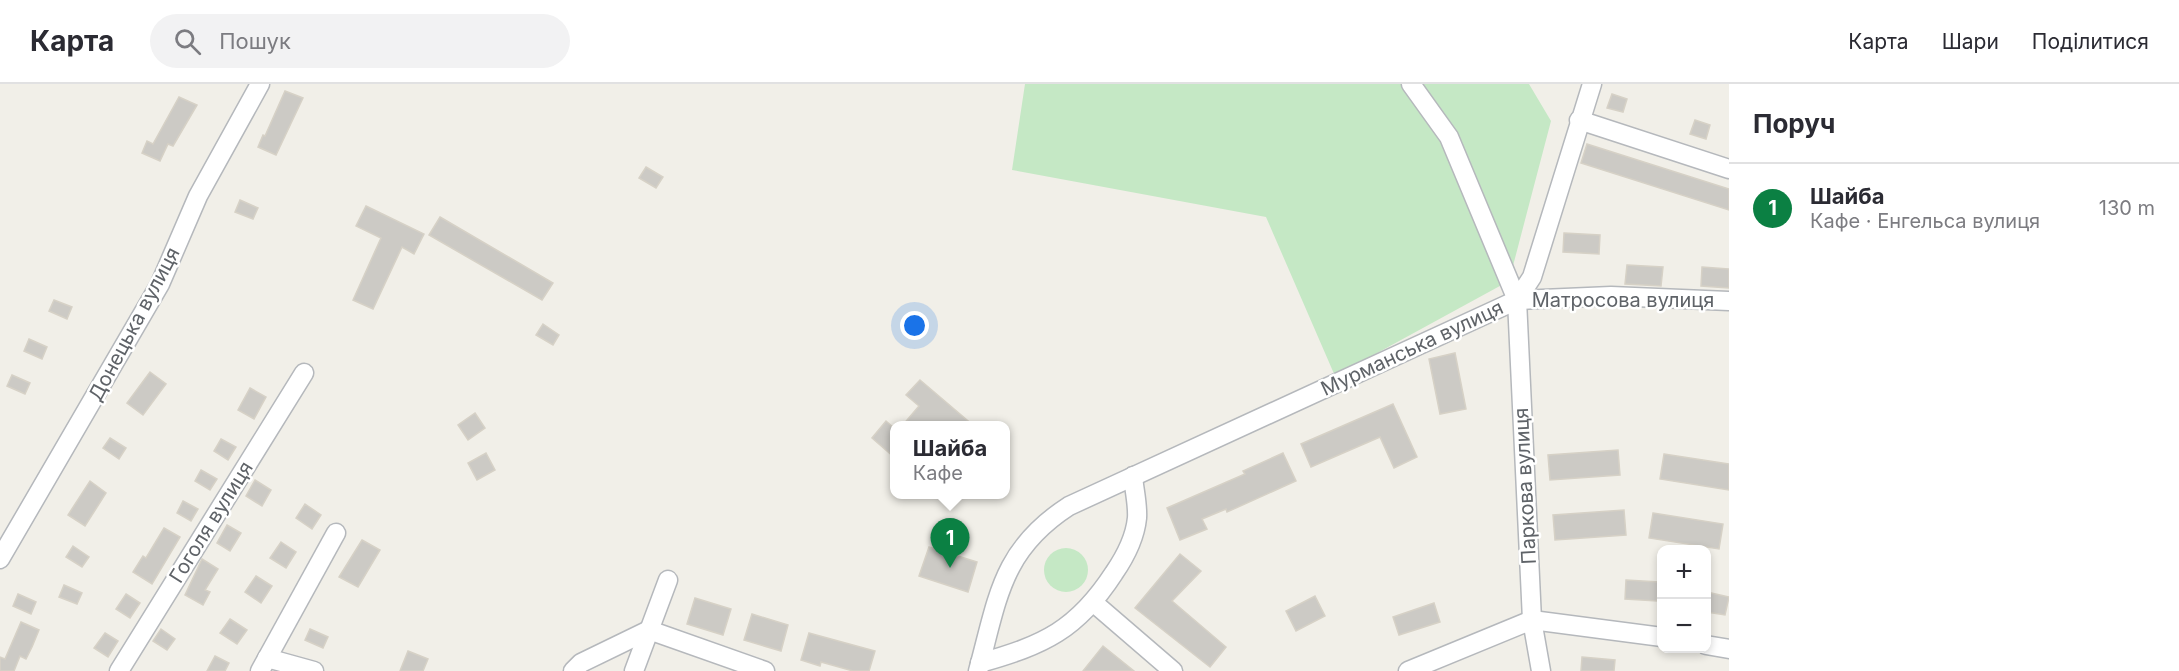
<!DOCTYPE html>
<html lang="uk">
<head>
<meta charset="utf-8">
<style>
  body { margin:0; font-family:Inter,sans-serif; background:#f2f2f3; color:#2b2b33 }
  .controls { position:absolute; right:18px; bottom:18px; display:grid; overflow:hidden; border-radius:12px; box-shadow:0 3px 9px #0003 }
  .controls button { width:54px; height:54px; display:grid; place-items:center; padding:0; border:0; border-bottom:2px solid #e1e1e2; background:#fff; color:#2b2b33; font:30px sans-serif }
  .you { position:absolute; left:915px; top:242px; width:21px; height:21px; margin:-15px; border:4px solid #fff; border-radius:50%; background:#1a73e8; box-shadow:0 0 0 9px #1a73e833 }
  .badge { display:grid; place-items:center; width:39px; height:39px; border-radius:50%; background:#0b8043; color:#fff; font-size:20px; font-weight:700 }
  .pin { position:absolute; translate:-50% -50px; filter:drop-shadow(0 2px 3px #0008) }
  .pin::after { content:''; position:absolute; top:32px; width:21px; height:18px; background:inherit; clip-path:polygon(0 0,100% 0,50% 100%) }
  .popup { position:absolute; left:890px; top:337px; width:120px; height:78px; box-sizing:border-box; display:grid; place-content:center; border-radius:12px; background:#fff; filter:drop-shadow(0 2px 4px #0005); font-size:20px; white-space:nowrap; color:#7c7c81 }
  .popup b { font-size:22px; color:#2b2b33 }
  .popup::after { content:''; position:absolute; left:50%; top:100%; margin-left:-12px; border:12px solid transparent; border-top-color:#fff }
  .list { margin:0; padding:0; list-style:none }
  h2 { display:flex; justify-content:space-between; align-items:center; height:78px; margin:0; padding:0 24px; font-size:26px }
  h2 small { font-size:20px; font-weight:400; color:#7c7c81 }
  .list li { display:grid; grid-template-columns:39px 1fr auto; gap:18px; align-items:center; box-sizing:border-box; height:90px; padding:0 24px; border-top:2px solid #e1e1e2 }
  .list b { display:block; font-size:22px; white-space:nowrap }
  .list p { margin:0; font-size:20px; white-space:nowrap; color:#7c7c81 }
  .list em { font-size:20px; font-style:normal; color:#7c7c81 }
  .icon { flex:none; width:33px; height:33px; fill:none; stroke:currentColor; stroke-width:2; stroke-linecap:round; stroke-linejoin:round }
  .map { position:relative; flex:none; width:1729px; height:587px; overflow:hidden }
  header { display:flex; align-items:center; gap:36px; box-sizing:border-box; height:84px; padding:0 30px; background:#fff; border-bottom:2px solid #e1e1e2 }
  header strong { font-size:28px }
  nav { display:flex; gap:33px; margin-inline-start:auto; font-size:21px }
  .search { width:420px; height:54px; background:#f2f2f3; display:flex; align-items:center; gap:15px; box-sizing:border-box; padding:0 21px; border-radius:33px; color:#7c7c81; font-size:22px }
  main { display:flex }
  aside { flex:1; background:#fff }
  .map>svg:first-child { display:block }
</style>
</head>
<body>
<header>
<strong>Карта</strong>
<div class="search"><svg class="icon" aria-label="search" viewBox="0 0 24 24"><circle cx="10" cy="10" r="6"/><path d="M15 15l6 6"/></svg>Пошук</div>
<nav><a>Карта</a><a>Шари</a><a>Поділитися</a></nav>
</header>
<main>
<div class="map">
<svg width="1729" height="587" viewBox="0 0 1729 587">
  <rect width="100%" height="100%" fill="#f1efe8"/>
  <!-- green -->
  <g fill="#c5e8c5">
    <path d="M1025,0H1529L1551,37L1509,197L1335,292L1266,133L1012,86Z"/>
    <circle cx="1066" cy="486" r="22"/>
  </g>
  <!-- building -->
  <g fill="#cccac5" stroke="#d6d1c6" stroke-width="1.5">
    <path d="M285,7L303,14L276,71L258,63L263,51L265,52Z"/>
    <path d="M1612,10L1627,15L1623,28L1607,24Z"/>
    <path d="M179,13L197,21L173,62L168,60L160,77L142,69L147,57L153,60Z"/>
    <path d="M1695,36L1710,41L1706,55L1690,50Z"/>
    <path d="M1587,60L1729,105V126L1581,79Z"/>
    <path d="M646,83L663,93L656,104L639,94Z"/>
    <path d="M240,116L258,124L253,135L235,128Z"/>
    <path d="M366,122L424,150L414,170L402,163L373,225L353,216L381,154L356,142Z"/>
    <path d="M440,133L553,199L542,216L429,151Z"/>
    <path d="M1564,149L1600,151L1599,170L1563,168Z"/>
    <path d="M1627,181L1663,183L1661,202L1625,200Z"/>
    <path d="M1702,183L1729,185V204L1701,202Z"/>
    <path d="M54,216L72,223L67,235L49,227Z"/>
    <path d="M543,240L559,251L553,261L536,251Z"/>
    <path d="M29,255L47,263L42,275L24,267Z"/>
    <path d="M1455,269L1466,325L1440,330L1429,275Z"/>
    <path d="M150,288L166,300L143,331L127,319Z"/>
    <path d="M12,291L30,299L25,310L7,302Z"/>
    <path d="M920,296L974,342H902L919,322L906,311Z"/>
    <path d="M250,304L266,313L254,335L238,326Z"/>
    <path d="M1393,320L1417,373L1394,384L1380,353L1311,383L1301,360Z"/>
    <path d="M475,329L485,344L468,356L458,341Z"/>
    <path d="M886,337L894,344V373L872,354Z"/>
    <path d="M110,354L126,364L119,375L103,364Z"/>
    <path d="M221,355L236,363L228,376L214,367Z"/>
    <path d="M1618,366L1620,391L1550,396L1548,371Z"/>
    <path d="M486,369L495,386L477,396L468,379Z"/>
    <path d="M1283,369L1296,397L1227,428L1226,425L1202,435L1207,445L1180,456L1167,424L1245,390L1243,387Z"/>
    <path d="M1664,370L1729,380V406L1660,395Z"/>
    <path d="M201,386L217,395L210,406L195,397Z"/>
    <path d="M255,396L271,406L262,422L246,412Z"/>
    <path d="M90,397L106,409L85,442L68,431Z"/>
    <path d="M183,417L198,425L191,437L177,429Z"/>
    <path d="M305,420L321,431L312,445L296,434Z"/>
    <path d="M1624,426L1626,451L1555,456L1553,431Z"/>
    <path d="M1653,429L1723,440L1719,465L1649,454Z"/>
    <path d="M227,441L241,449L230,467L217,459Z"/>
    <path d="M164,444L180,453L152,500L133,488L143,472L146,474Z"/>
    <path d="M362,456L380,466L358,503L339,493Z"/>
    <path d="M281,458L296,468L286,484L270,474Z"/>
    <path d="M73,462L89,473L82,483L66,473Z"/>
    <path d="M929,463L977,478L968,508L919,492Z"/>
    <path d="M1180,470L1201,487L1172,517L1226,563L1210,583L1135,524Z"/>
    <path d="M202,475L218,485L205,506L210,508L203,521L185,511Z"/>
    <path d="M256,492L272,502L261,519L245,508Z"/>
    <path d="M1626,496L1659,498L1657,517L1625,515Z"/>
    <path d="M64,501L82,509L77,520L59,513Z"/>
    <path d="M1707,508L1729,513L1725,531L1707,528Z"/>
    <path d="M18,510L36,518L31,530L13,522Z"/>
    <path d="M126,510L140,519L130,534L116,525Z"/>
    <path d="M1315,512L1325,532L1296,547L1286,527Z"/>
    <path d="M695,514L731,525L723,551L687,540Z"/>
    <path d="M1434,519L1440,538L1399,551L1393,533Z"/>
    <path d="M752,530L788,541L781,567L744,556Z"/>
    <path d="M230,535L247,546L237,560L220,549Z"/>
    <path d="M21,538L39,546L32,563L26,575L20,572L14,587H0V573L5,575Z"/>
    <path d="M161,545L175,555L167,566L153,557Z"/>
    <path d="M310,545L328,553L323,564L305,556Z"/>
    <path d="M105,549L118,557L108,573L94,564Z"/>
    <path d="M809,549L875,567L869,587H853L821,578L820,582L801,576Z"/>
    <path d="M1103,562L1134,587H1083Z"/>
    <path d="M408,567L428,575L423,587H400Z"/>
    <path d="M215,572L229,579L225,587H207Z"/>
    <path d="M1582,573L1615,576L1614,587H1581Z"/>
  </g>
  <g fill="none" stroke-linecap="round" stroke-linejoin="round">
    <defs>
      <g id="minor">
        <path d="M1411,0L1449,53L1517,216L1532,536L1541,587"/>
        <path d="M1579,36L1729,85"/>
        <path d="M1517,216L1611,212L1729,217"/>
        <path d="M0,475L160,200L198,112L260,0"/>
        <path d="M1094,519L1173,587"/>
        <path d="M1706,561L1729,565"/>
        <path d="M267,574L314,587"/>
        <path d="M980,579C1044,561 1077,546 1114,489C1125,473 1135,454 1137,434C1138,421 1134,405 1133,392"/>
        <path d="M119,587L304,289"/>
        <path d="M260,587L336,449"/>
        <path d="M573,587L581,579L649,546L765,587"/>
        <path d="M634,587L668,496"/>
        <path d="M978,587C998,514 1001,466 1069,422L1517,216L1532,193L1592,0"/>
        <path d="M1408,587L1532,536L1662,553"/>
      </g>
    </defs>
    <!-- minor casing -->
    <use href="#minor" stroke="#b5b8bc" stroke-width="21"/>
    <!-- minor -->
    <use href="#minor" stroke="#fff" stroke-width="18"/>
  </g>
  <g text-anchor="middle" stroke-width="5" stroke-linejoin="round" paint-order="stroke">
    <!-- street labels -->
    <g font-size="20" fill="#5f6368" stroke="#fff">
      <text x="1623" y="223">Матросова вулиця</text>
      <text transform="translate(134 240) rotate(-62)" y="7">Донецька вулиця</text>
      <text transform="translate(1412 264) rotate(-25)" y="7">Мурманська вулиця</text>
      <text transform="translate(1525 402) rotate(-93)" y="7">Паркова вулиця</text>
      <text transform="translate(211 438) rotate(-58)" y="7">Гоголя вулиця</text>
    </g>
  </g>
</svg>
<div class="controls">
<button>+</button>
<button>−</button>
</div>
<div class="you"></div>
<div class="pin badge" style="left:950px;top:484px">1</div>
<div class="popup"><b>Шайба</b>Кафе</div>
</div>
<aside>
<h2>Поруч<small></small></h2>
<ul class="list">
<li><span class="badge">1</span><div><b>Шайба</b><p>Кафе · Енгельса вулиця</p></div><em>130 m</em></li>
</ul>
</aside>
</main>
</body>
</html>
